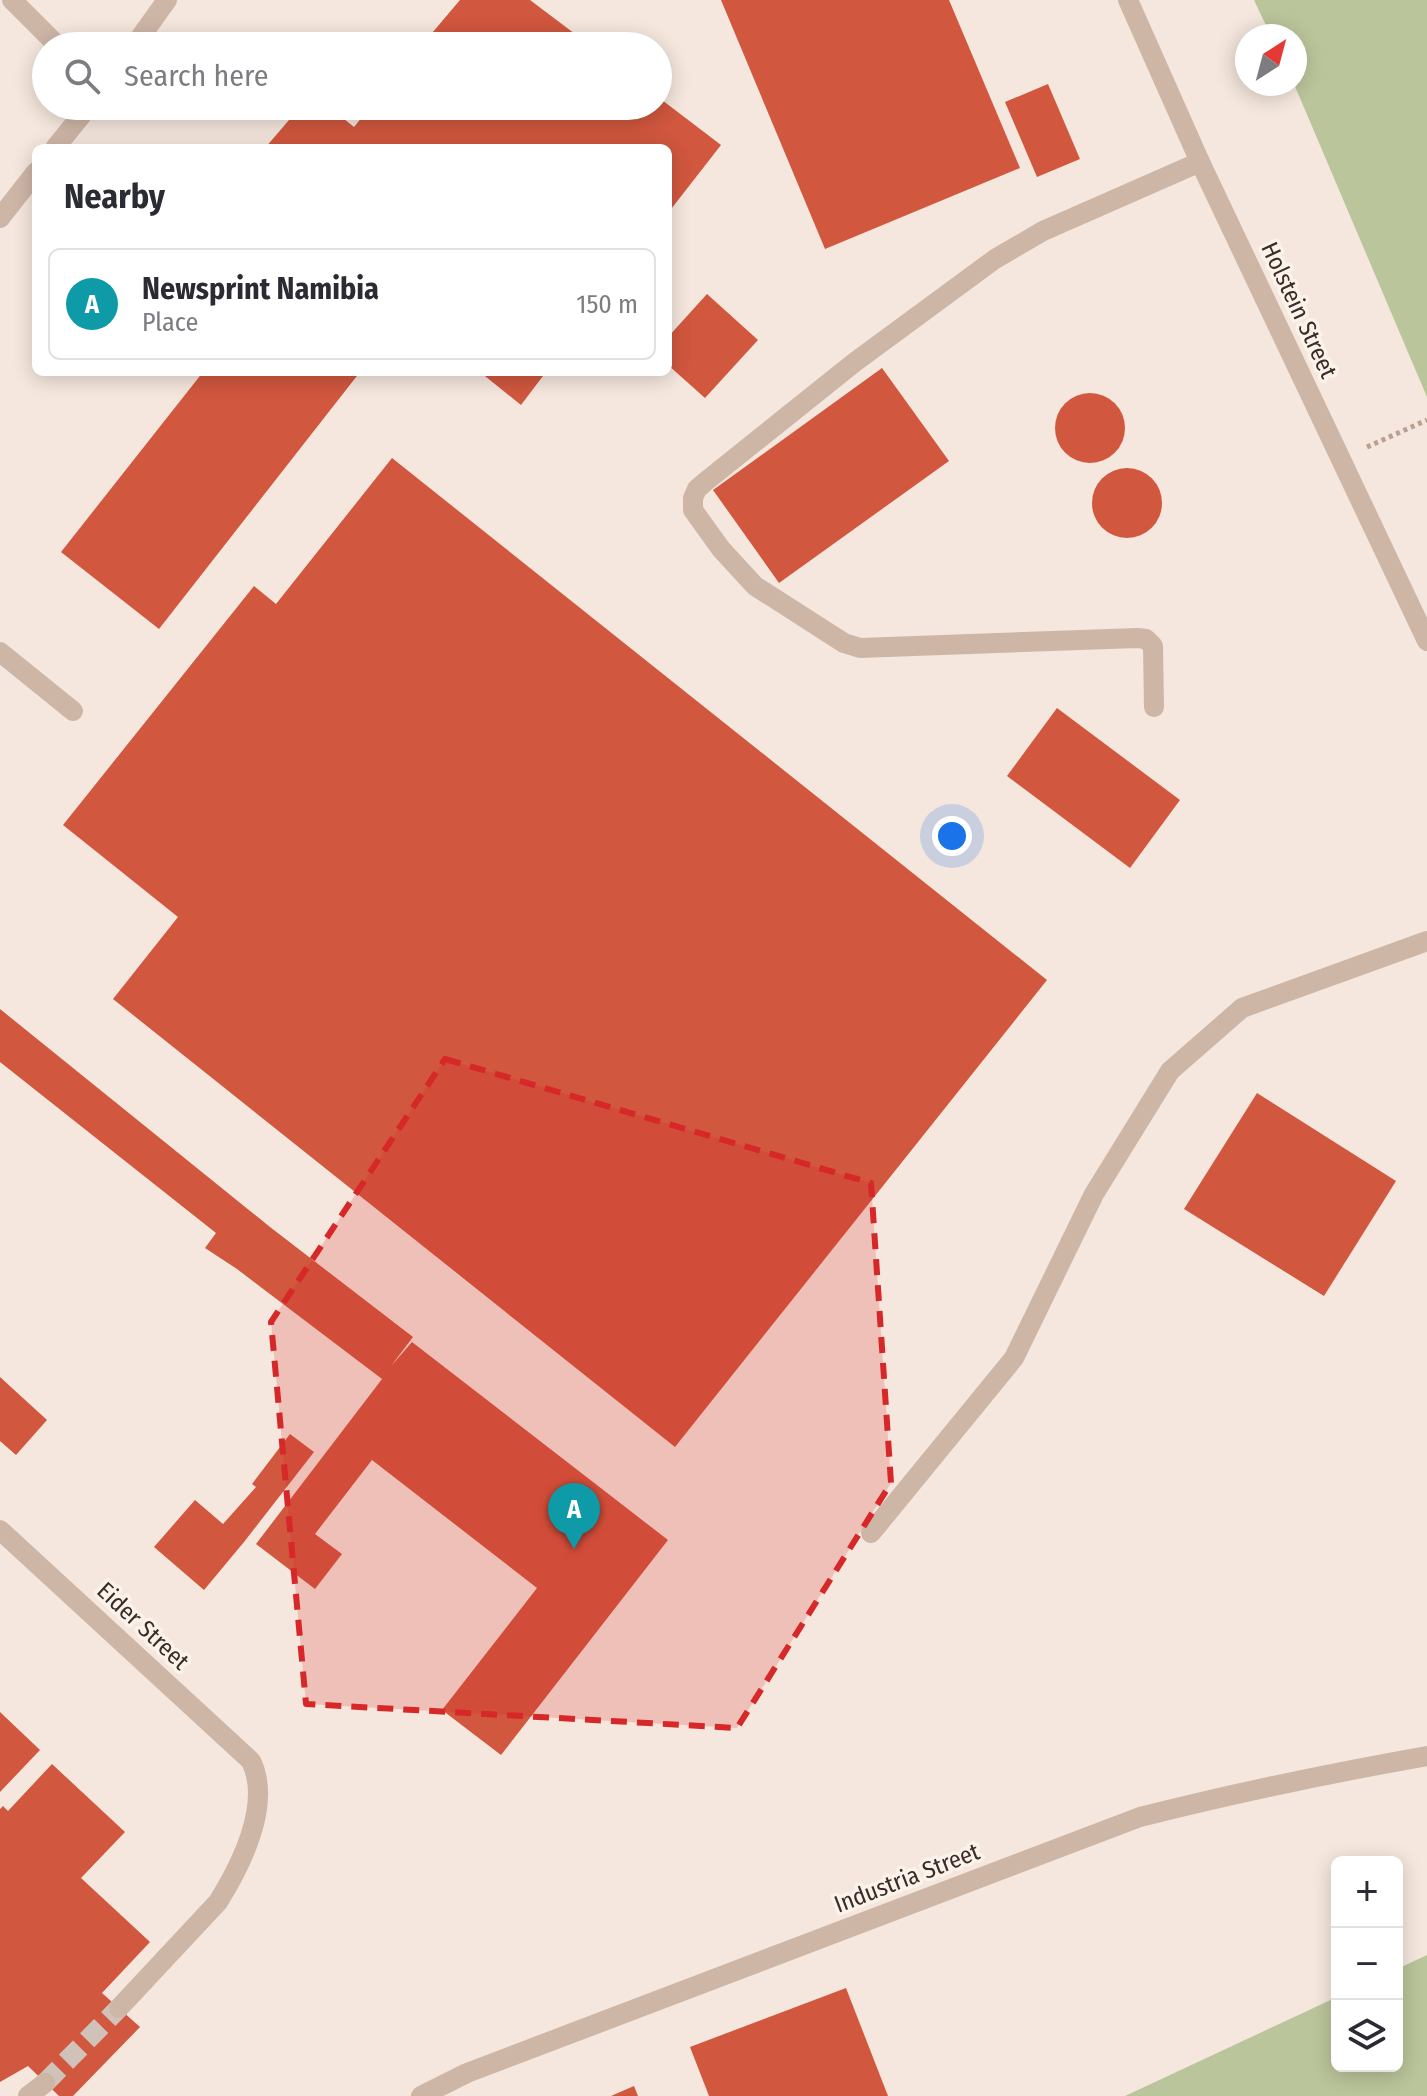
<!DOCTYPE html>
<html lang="en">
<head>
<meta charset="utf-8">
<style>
  body { margin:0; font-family:"Fira Sans Condensed",sans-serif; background:#f7f7f7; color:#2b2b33 }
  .controls { position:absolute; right:24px; bottom:24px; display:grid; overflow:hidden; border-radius:12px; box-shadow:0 4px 20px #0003 }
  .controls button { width:72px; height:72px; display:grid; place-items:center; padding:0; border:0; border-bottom:2px solid #e1e1e2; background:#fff; color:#2b2b33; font:40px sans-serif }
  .compass { position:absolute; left:1235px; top:24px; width:72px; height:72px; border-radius:50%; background:#fff; box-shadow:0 4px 20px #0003; rotate:36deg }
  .you { position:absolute; left:952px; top:836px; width:28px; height:28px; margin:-20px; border:6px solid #fff; border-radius:50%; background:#1a73e8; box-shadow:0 0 0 12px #1a73e833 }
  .badge { display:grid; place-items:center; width:52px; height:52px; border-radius:50%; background:#0b8043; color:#fff; font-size:26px; font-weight:700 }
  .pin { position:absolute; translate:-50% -66px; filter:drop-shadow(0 2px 4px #0008) }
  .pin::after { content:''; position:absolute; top:42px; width:28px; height:24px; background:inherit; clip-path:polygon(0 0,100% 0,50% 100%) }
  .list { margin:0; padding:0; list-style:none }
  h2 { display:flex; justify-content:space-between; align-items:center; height:104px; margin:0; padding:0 32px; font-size:34px }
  h2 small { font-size:26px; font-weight:400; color:#7c7c81 }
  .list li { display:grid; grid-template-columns:52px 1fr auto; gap:24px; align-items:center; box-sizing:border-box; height:112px; margin:0 16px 16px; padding:0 16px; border:2px solid #e1e1e2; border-radius:12px }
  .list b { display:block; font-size:30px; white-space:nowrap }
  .list p { margin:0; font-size:26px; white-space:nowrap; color:#7c7c81 }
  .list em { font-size:26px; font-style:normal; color:#7c7c81 }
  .icon { flex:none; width:44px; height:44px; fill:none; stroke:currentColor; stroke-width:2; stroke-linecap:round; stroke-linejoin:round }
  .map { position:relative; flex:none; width:1427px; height:2096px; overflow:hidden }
  .search { position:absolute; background:#fff; box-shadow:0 4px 20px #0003; left:32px; top:32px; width:640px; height:88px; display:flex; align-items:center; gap:20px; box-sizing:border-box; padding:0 28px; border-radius:44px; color:#7c7c81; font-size:30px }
  .panel { position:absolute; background:#fff; box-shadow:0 4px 20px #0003; left:32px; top:144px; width:640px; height:232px; border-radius:12px }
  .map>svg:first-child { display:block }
</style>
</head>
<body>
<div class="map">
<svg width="1427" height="2096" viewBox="0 0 1427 2096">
  <rect width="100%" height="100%" fill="#f5e7dd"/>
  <!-- green -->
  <g fill="#bac59b">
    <path d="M1254,0H1427V397L1294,84L1295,36H1271Z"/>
    <path d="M1427,1955V2096H1125L1337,1997V2066H1397V1969Z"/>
  </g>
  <!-- building -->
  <g fill="#d1573e">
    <path d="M460,0H530L591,46H421Z"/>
    <path d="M721,0H949L1020,168L825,249Z"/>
    <path d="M1048,84L1080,159L1037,177L1005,102Z"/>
    <path d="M658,97L721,145L668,213V148H265L301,106H328L354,127L371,106H658Z"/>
    <path d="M707,294L758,340L705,398L668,365V337Z"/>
    <path d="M882,368L949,461L779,583L713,490Z"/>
    <path d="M203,372H360L159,629L61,552Z"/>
    <path d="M480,372H546L521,405Z"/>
    <circle cx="1090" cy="428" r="35"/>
    <path d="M392,458L1047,980L675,1447L113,999L178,917L63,825L254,586L276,604Z"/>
    <circle cx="1127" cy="503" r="35"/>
    <path d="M1057,708L1180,800L1130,868L1007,776Z"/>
    <path d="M0,1009L270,1227L413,1337L391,1366L412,1342L668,1540L501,1755L442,1710L537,1588L372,1460L315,1534L342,1554L315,1589L256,1544L382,1379L237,1269L205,1248L216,1233L0,1062Z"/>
    <path d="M1257,1093L1396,1181L1324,1296L1184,1209Z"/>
    <path d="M0,1377L47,1420L16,1455L0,1441Z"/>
    <path d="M290,1434L314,1452L244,1542L204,1590L154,1547L195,1500L223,1524L256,1487L252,1484Z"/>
    <path d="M0,1712L40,1750L0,1792Z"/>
    <path d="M52,1764L125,1832L81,1878L150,1942L102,1993L140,2027L73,2096H59L28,2066L0,2082V1809L3,1806L8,1811Z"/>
    <path d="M846,1988L888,2096H709L690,2047Z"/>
    <path d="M634,2086L638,2096H611Z"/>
  </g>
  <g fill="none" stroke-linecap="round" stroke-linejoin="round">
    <!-- minor-tunnel -->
    <path stroke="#d0c2b9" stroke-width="20" stroke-dasharray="20 10" stroke-linecap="butt" d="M45,2083L119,2008"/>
    <!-- path -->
    <path stroke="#baa091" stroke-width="5" stroke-dasharray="4 4" stroke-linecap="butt" d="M1367,447L1427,420"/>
    <!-- minor -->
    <g stroke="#ceb6a7" stroke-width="20">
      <path d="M12,0L58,46"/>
      <path d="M1128,0L1200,162L1427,641"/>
      <path d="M134,46L167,0"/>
      <path d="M55,148L89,106"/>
      <path d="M0,218L36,172"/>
      <path d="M0,652L73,711"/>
      <path d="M1154,707L1153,646L1146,639L1137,638L860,648L844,643L755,586L721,549L693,510V498L697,489L705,482L855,362L995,259L1043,231L1200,162"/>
      <path d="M0,1530L251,1761C272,1804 241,1865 218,1902L119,2008"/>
      <path d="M871,1533L1014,1358L1094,1194L1170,1071L1242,1008L1427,941"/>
      <path d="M28,2096L45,2083"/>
      <path d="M421,2096L467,2073L1140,1817C1235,1793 1331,1773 1427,1756"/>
    </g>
  </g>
  <!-- marked area -->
  <path fill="#d62828" fill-opacity="0.2" stroke="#d62828" stroke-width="6" stroke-dasharray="16 10" stroke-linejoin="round" d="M445,1059L871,1183L891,1483L737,1728L306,1704L271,1322Z"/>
  <g text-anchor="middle" stroke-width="7" stroke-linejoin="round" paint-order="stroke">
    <!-- street labels -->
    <g font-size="24" fill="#3a2c28" stroke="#fbf2ea">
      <text transform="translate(1299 310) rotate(65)" y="8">Holstein Street</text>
      <text transform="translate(143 1626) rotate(43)" y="8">Eider Street</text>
      <text transform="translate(907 1878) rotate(-21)" y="8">Industria Street</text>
    </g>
  </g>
</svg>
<div class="controls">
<button>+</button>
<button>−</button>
<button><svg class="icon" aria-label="layers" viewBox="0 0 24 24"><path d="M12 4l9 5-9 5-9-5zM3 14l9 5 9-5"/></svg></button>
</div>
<svg class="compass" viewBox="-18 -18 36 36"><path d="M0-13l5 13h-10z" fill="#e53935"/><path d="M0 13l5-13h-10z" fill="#7c7c81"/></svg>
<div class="you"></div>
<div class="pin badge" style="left:574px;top:1549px;background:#0f9aa8">A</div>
<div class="search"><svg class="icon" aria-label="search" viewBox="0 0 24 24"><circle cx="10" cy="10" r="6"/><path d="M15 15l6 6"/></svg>Search here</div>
<section class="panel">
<h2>Nearby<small></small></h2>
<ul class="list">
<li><span class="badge" style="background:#0f9aa8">A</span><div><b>Newsprint Namibia</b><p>Place</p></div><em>150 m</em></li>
</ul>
</section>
</div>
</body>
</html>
